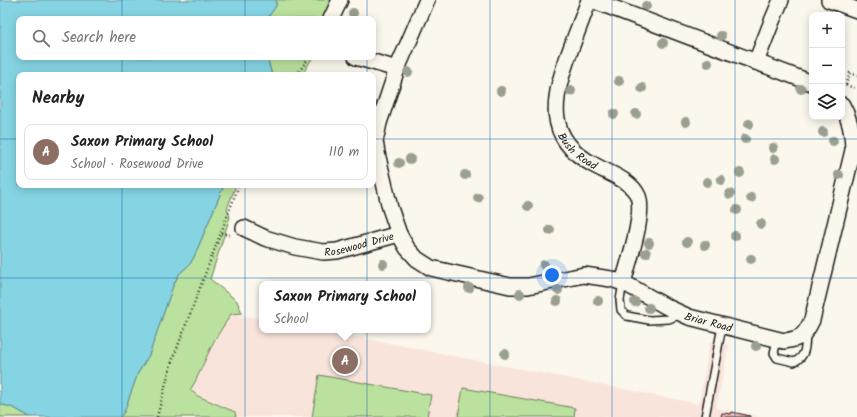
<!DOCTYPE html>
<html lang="en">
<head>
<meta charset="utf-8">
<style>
  body { margin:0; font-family:Kalam,sans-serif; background:#f6f6f6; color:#202124 }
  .controls { position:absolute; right:12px; top:12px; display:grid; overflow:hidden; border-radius:8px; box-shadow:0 2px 10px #0003 }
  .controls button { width:36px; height:36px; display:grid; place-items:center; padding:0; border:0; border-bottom:1px solid #e0e0e0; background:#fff; color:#202124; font:20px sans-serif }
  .you { position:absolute; left:552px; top:275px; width:14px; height:14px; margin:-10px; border:3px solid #fff; border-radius:50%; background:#1a73e8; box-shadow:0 0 0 6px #1a73e833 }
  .badge { display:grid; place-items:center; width:26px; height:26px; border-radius:50%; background:#db2777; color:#fff; font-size:13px; font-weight:700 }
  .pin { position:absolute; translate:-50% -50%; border:2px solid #fff; box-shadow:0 1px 4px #0006 }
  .popup { position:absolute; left:259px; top:281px; width:172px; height:52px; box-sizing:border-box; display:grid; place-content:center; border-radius:8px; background:#fff; filter:drop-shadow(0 1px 3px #0005); font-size:13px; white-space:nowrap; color:#757577 }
  .popup b { font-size:15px; color:#202124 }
  .popup::after { content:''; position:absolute; left:50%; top:100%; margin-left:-8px; border:8px solid transparent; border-top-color:#fff }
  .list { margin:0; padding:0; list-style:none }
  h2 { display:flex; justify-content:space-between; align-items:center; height:52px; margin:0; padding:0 16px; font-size:17px }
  h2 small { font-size:13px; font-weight:400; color:#757577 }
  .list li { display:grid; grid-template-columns:26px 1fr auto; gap:12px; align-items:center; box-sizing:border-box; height:56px; margin:0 8px 8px; padding:0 8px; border:1px solid #e0e0e0; border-radius:8px }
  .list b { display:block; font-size:15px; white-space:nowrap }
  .list p { margin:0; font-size:13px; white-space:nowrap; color:#757577 }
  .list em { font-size:13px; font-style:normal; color:#757577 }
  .icon { flex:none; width:22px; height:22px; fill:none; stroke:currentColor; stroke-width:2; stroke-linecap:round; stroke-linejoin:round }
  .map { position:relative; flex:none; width:857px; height:417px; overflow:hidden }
  .search { position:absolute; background:#fff; box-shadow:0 2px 10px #0003; left:16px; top:16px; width:360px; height:44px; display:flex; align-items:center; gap:10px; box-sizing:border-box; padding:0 14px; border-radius:8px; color:#757577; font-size:15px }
  .panel { position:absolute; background:#fff; box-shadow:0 2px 10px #0003; left:16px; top:72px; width:360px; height:116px; border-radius:8px }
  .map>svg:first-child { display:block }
</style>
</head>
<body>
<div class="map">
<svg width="857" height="417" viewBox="0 0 857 417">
  <rect width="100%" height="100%" fill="#fbf7ec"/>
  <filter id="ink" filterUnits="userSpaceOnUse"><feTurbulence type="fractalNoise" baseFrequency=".025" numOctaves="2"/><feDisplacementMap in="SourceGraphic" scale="8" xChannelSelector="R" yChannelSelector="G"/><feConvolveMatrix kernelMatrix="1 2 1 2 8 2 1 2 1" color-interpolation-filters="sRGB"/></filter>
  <g filter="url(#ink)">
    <!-- built -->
    <path fill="#f9e4dc" d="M231,314L262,319V330H322L699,404L710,342L729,345L716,408L760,417H236L235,412L189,390L195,382L214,342Z"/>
    <!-- green -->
    <g fill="#bae19d" stroke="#6b7e5c">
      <path d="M276,0H343L335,19H267L276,6Z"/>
      <path d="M267,57H313L302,75H272Z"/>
      <path d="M224,185H236L227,209L230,217L210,279L237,301L242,313L231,314L214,341L195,382L190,390L198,396L235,412L236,417H120L124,412L138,373L149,355L173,286L179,274L190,264L194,257Z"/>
      <path d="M319,375L431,395L427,417H312Z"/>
      <path d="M463,388L575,408L574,417H458Z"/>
      <path d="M0,404L14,408L30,417H0Z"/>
    </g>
    <!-- water -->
    <path fill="#85d4e3" stroke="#5b8a93" d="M0,0H276V6L267,19H19V57H267L272,75H19V185H224L194,257L190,264L179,274L173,286L149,355L138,373L124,412L120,417H30L14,408L0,404Z"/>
    <!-- building -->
    <path fill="#f3b8b5" stroke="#1c1c1c" d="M732,412L750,416V417H721L722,413L731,414Z"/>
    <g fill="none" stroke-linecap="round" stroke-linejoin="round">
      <defs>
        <g id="lane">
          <path d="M623,283L620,300L621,310L627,316L649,320L669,319L681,314"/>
          <path d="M777,340L774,353L777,358L794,362C807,356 805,346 806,332"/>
          <path d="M705,417L722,326"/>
        </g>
        <g id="street">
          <path id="s1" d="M427,0L397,69L379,123L375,141L377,153L390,208L399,234L407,248L417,259L431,268L510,286H528L584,275L611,279L626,284L667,307L689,317L784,341C801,339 805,335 812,320L853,150C853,134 850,119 842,105"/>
          <path id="s2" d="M589,0C583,17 576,34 570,51C553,97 543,138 594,165C608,173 631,180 638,196C645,215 628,263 623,283"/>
          <path d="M592,0L812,83"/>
          <path d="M829,0L857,10"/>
          <path d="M331,19L340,0"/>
          <path d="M356,57L397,69"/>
          <path d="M756,62L772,21L781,0"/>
          <path id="s3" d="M244,228L265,238L295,247L323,252L337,251L399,234"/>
        </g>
      </defs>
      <!-- lane casing -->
      <use href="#lane" stroke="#1c1c1c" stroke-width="10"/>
      <!-- street casing -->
      <use href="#street" stroke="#1c1c1c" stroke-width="18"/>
      <!-- path -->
      <g stroke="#1c1c1c" stroke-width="2.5" stroke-dasharray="1 3" stroke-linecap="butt">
        <path d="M297,75L309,57"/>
        <path d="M842,84L846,85L850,73L857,76"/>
        <path d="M846,85L857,89"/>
        <path d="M221,233L229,235L232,234"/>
        <path d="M157,417L171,364L239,185"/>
      </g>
      <!-- lane -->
      <use href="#lane" stroke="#fbf7ec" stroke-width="7"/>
      <!-- street -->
      <use href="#street" stroke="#fbf7ec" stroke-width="15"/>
    </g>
    <!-- trees -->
    <g fill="#9a9f8f">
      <circle cx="646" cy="6" r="5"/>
      <circle cx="353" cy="13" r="5"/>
      <circle cx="721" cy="36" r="5"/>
      <circle cx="663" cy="43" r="5"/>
      <circle cx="708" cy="63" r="5"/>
      <circle cx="408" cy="72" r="5"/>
      <circle cx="619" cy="81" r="5"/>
      <circle cx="642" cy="88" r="5"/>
      <circle cx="801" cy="89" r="5"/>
      <circle cx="501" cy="91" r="5"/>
      <circle cx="571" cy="91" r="5"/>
      <circle cx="614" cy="114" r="5"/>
      <circle cx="636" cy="114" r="5"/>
      <circle cx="686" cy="122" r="5"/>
      <circle cx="749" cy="124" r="5"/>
      <circle cx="823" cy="132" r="5"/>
      <circle cx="745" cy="139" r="5"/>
      <circle cx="833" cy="141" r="5"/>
      <circle cx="773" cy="148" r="5"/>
      <circle cx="410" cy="159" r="5"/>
      <circle cx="775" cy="159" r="5"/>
      <circle cx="399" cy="163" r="5"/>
      <circle cx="740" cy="173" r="5"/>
      <circle cx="465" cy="175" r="5"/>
      <circle cx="839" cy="175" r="5"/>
      <circle cx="721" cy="180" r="5"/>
      <circle cx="707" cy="182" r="5"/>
      <circle cx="730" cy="194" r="5"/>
      <circle cx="478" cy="198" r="5"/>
      <circle cx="751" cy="198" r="5"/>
      <circle cx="528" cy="206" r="5"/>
      <circle cx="737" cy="210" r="5"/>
      <circle cx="761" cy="224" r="5"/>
      <circle cx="550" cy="230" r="5"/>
      <circle cx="735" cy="236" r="5"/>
      <circle cx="687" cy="242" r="5"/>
      <circle cx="649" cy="243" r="5"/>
      <circle cx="705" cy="245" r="5"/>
      <circle cx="646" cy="253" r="5"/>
      <circle cx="751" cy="259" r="5"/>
      <circle cx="383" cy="264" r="5"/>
      <circle cx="544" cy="265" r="5"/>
      <circle cx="469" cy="288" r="5"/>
      <circle cx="558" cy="290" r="5"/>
      <circle cx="520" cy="294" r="5"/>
      <circle cx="557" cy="301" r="5"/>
      <circle cx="598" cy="301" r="5"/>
      <circle cx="635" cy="302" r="5"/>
      <circle cx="649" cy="308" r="5"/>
      <circle cx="756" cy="346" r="5"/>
      <circle cx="505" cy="354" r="5"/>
    </g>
  </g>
  <!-- grid -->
  <path fill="none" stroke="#1f6fb2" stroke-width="1" stroke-opacity="0.55" d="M122,0V19M245,0V19M367,0V19M490,0V417M612,0V417M735,0V417M122,57V75M245,57V75M367,57V75M0,139H19M373,139H857M122,185V417M245,185V417M367,185V417M0,278H857"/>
  <g text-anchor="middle" stroke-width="3.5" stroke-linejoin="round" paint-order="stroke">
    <!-- street labels -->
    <g font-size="11" fill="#1c1c1c" stroke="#fbf7ec">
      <text dy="4" stroke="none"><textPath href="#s2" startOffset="164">Bush Road</textPath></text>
      <text dy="4" stroke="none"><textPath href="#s3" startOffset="120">Rosewood Drive</textPath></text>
      <text dy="4" stroke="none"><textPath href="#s1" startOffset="585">Briar Road</textPath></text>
    </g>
  </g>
</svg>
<div class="controls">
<button>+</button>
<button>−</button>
<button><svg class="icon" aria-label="layers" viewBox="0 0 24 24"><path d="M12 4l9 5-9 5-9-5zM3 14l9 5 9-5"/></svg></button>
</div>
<div class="you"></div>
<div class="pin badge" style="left:345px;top:361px;background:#8d6e63">A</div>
<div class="popup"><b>Saxon Primary School</b>School</div>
<div class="search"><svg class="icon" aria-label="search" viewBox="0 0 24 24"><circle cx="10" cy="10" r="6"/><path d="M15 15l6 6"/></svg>Search here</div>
<section class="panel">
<h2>Nearby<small></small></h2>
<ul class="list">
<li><span class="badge" style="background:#8d6e63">A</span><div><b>Saxon Primary School</b><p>School · Rosewood Drive</p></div><em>110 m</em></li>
</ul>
</section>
</div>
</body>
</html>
